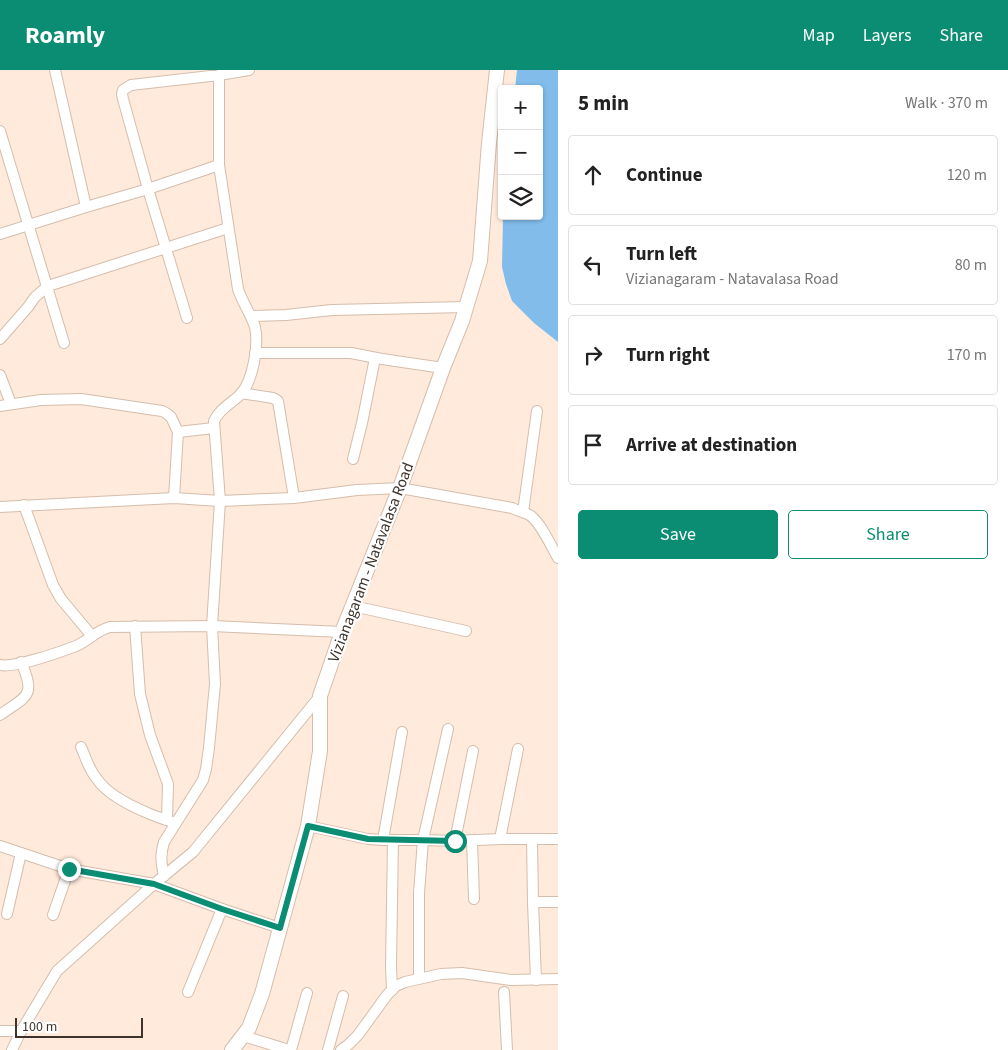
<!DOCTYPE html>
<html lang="en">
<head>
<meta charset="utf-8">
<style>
  body { margin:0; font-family:"Source Sans 3",sans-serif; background:#f6f6f6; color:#222 }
  .controls { position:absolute; right:15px; top:15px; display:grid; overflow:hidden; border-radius:5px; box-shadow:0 1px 4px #0004 }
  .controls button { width:45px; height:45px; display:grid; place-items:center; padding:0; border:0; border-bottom:1px solid #e0e0e0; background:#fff; color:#222; font:25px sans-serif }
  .scale { position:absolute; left:15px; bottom:12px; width:128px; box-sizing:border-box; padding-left:5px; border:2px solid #3d332c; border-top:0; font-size:14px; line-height:18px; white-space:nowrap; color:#3d332c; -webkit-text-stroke:4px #fff; paint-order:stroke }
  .stop { position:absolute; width:15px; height:15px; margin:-11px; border:4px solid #0a8d73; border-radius:50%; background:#fff }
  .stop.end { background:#0a8d73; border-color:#fff; box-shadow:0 1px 5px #0008 }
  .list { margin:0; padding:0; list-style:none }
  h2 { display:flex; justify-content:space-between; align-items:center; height:65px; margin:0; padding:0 20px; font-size:21px }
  h2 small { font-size:16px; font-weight:400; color:#767676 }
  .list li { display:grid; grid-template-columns:32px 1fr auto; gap:15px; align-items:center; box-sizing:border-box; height:80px; margin:0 10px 10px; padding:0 10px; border:1px solid #e0e0e0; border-radius:5px }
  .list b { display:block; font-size:19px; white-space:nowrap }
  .list p { margin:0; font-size:16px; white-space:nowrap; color:#767676 }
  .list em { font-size:16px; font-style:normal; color:#767676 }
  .actions { display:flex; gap:10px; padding:15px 20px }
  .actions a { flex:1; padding:11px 0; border:1px solid #0a8d73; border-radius:5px; text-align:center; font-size:18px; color:#0a8d73 }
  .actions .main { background:#0a8d73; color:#fff }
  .icon { flex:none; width:28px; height:28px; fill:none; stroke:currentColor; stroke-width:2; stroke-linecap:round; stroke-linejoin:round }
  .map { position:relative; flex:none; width:558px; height:980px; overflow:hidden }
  header { display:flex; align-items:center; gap:30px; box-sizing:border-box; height:70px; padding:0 25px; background:#0a8d73; color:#fff }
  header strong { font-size:24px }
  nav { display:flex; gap:28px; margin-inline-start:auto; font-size:18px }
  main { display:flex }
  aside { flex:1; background:#fff }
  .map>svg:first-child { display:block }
</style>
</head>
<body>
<header>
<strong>Roamly</strong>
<nav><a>Map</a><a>Layers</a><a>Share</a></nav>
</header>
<main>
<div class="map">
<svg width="558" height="980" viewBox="0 0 558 980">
  <rect width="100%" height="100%" fill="#ffeadc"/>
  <!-- water -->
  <path fill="#81bcea" d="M517,0H558V272L534,253L512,231L506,214L502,197L503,146H539V19H515Z"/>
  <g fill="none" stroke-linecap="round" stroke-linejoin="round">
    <defs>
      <g id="minor">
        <path d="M55,0L86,137"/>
        <path d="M0,61L64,273"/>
        <path d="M0,164L86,137L148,119L219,95"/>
        <path d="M251,246L286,245L332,240L466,237"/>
        <path d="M187,248L148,119L123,29L122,24L123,20L131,15L219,5L249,0"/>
        <path d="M0,269L28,237L35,227L48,216L228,158"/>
        <path d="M255,283H351L382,289L443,298"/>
        <path d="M0,305L11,334"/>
        <path d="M241,323L273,328L278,331L294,428"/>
        <path d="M0,336L41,330L81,329L162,341L166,343L171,347L178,362L174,428"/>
        <path d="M178,362L214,358"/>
        <path d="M353,389L362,353L375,288"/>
        <path d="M24,435L53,515L61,529L92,566"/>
        <path d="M0,437L174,428L220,431L267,429L294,428L357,420L400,418L512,438C518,441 525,442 531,446C542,455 551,476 558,488"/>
        <path d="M523,442L537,341"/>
        <path d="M353,536L466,561"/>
        <path d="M135,556L140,624L150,665L168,714L167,750"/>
        <path d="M0,595C15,598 60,582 76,576C88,571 97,560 110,557L212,556L342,562"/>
        <path d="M0,645C26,626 37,627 21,592"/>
        <path d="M81,677C86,688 89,700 97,709C107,724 133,737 150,744C157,747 165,749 172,752"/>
        <path d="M308,756L368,769L383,770H423L455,771L500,769H558"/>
        <path d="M500,769L518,679"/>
        <path d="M532,769L533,832L536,910"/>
        <path d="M383,770L402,662"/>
        <path d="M472,770L474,829"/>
        <path d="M455,771L473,681"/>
        <path d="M0,776L69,799L154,814L222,839L280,858"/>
        <path d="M164,806C161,792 160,786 164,772L203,710L206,699L209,678L215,614L212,556L220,431L214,351C219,339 232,333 241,324C253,310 259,275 255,257C251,244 242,232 238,219L219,95V5"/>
        <path d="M533,832H558"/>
        <path d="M7,844L21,783"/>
        <path d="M53,845L69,799"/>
        <path d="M419,908V823L423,770L448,659"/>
        <path d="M392,920L391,896L393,770"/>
        <path d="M188,922L222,839"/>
        <path d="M504,922L507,980"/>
        <path d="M0,961H21L12,980"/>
        <path d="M21,961L57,901L154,814L193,782L320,626"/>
        <path d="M243,966L289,980"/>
        <path d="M291,980L307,923"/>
        <path d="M328,980L343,926"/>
        <path d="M341,980L348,975L358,965L387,925L396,916L405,912L441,904L462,903L511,910L558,909"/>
      </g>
      <path id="major" d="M232,980L249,958L262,924L308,756L320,681V626L342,562L400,418L443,298L462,251L480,191L489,73L497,0"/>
    </defs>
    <!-- minor casing -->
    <use href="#minor" stroke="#d5bdab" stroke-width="12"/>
    <!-- major casing -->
    <use href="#major" stroke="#d5bdab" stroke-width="16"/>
    <!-- minor -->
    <use href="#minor" stroke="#fff" stroke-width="10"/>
    <!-- major -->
    <use href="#major" stroke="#fff" stroke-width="14"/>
  </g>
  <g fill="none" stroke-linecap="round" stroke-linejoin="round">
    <!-- route -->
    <path stroke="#0a8d73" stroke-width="6" d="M69,799L154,814L222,839L280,858L308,756L368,769L455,771"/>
  </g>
  <g text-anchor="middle" stroke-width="4.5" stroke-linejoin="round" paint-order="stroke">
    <!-- street labels -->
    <g font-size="16" fill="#3d332c" stroke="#fff">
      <text transform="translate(370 492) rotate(-69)" y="6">Vizianagaram - Natavalasa Road</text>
    </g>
  </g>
</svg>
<div class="controls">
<button>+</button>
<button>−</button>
<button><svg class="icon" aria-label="layers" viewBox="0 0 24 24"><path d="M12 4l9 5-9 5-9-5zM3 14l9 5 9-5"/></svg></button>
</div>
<div class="scale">100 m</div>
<div class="stop" style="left:455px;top:771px"></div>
<div class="stop end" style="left:69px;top:799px"></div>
</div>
<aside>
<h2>5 min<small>Walk · 370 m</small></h2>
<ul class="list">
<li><svg class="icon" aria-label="ahead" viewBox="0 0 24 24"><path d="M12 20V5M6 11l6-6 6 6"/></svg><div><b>Continue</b></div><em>120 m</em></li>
<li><svg class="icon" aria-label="left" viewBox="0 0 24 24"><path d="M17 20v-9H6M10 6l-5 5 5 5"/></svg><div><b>Turn left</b><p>Vizianagaram - Natavalasa Road</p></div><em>80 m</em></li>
<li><svg class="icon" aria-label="right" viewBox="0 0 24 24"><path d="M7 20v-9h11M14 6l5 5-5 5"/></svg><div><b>Turn right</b></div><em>170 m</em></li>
<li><svg class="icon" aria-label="arrive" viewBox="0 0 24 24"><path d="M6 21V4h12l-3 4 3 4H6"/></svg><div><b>Arrive at destination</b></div></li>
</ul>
<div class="actions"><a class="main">Save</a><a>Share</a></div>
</aside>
</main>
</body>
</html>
